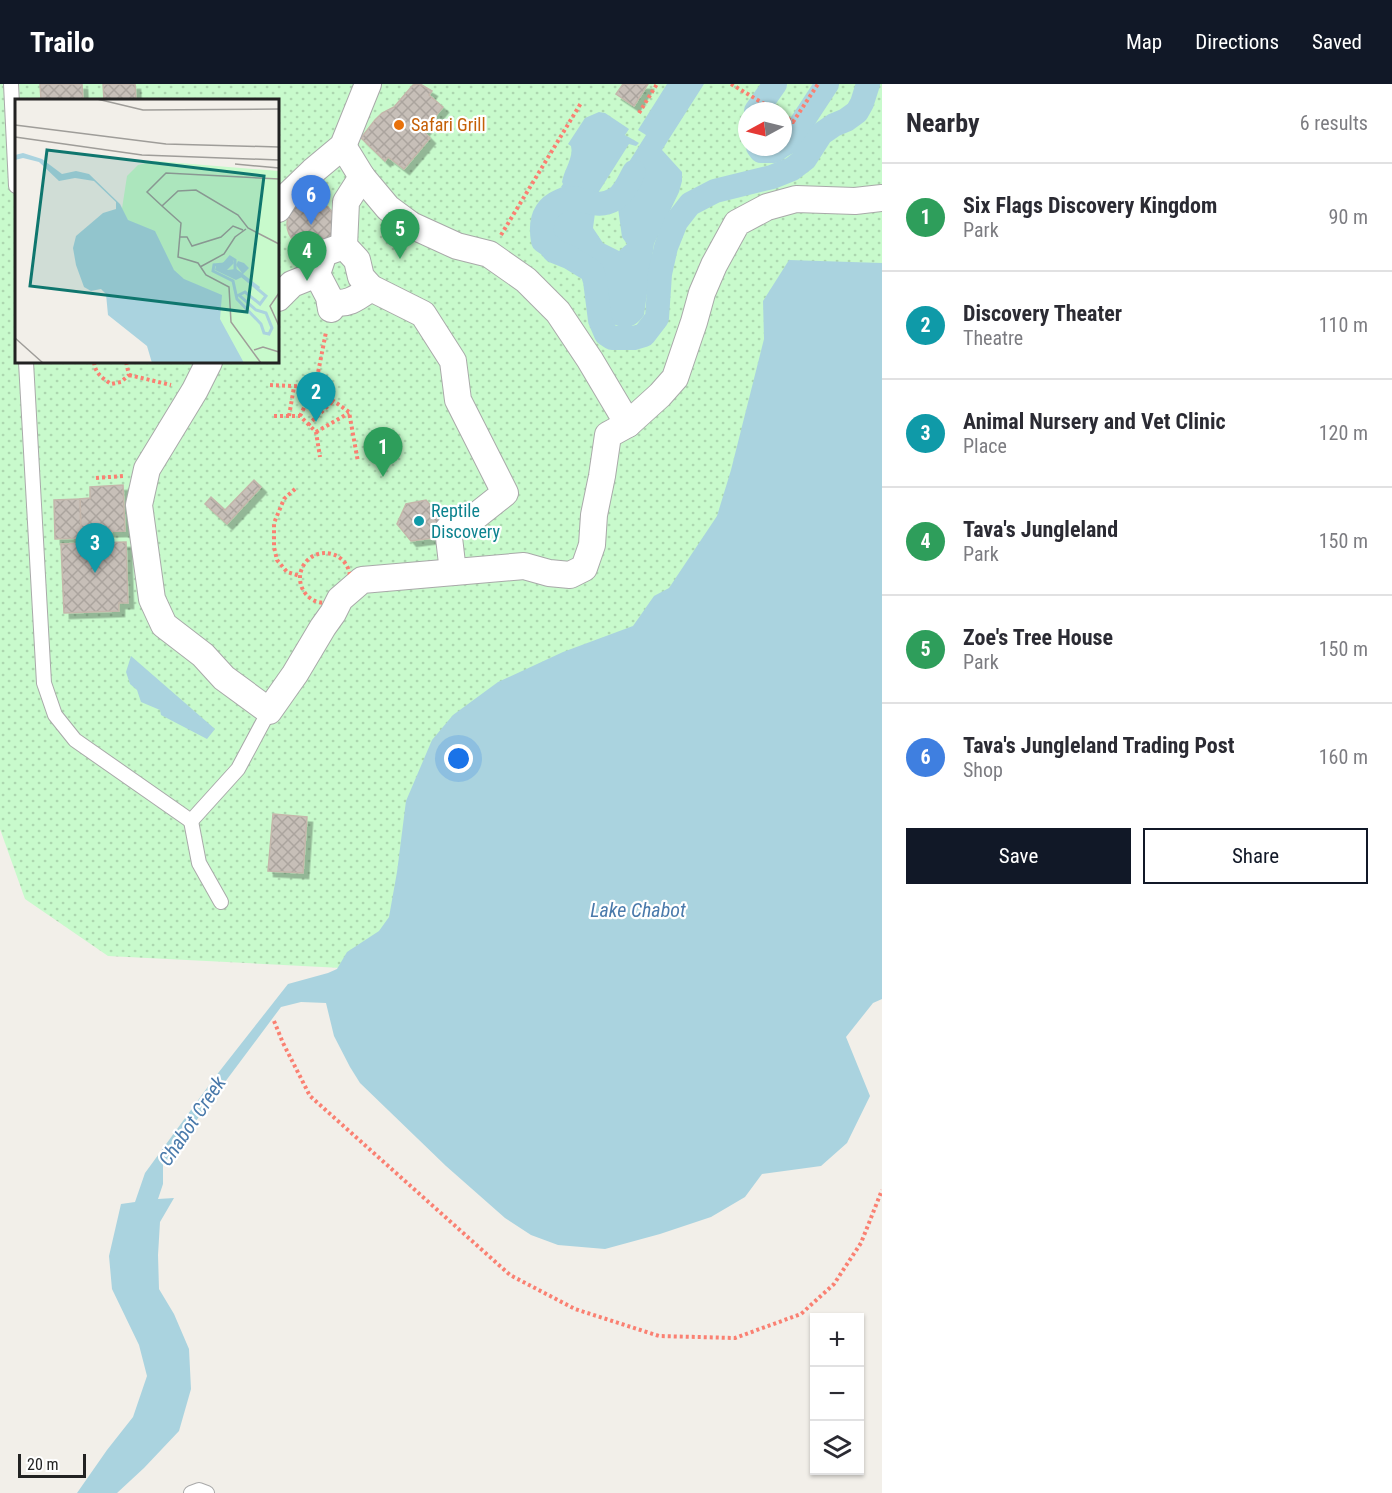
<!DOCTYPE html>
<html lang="en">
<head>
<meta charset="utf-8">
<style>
  body { margin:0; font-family:"Roboto Condensed",sans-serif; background:#f2f2f3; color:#2b2b33 }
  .controls { position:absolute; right:18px; bottom:18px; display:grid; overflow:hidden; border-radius:0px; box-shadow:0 2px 4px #0004 }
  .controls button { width:54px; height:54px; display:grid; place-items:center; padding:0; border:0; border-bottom:2px solid #e1e1e2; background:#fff; color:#2b2b33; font:30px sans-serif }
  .compass { position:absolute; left:738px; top:18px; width:54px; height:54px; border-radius:50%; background:#fff; box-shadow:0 2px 4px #0004; rotate:263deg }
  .scale { position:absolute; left:18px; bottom:15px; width:68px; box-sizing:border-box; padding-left:6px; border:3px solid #222; border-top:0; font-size:16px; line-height:21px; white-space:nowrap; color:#222; -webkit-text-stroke:4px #fff; paint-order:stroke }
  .you { position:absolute; left:459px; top:675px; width:21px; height:21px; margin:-15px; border:4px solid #fff; border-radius:50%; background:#1a73e8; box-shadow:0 0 0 9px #1a73e833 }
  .badge { display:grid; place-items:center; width:39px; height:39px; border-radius:50%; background:#111827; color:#fff; font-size:20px; font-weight:700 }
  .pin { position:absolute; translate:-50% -50px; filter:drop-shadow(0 2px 3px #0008) }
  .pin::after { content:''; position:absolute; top:32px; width:21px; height:18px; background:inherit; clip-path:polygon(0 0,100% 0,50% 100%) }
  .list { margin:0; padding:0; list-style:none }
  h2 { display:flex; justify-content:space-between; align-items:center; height:78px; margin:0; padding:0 24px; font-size:26px }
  h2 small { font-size:20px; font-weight:400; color:#7c7c81 }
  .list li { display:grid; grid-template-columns:39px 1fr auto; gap:18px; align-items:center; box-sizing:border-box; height:108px; padding:0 24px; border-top:2px solid #e1e1e2 }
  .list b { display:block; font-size:22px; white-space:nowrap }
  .list p { margin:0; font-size:20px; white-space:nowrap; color:#7c7c81 }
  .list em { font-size:20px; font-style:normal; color:#7c7c81 }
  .actions { display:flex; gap:12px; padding:18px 24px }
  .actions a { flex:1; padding:14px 0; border:2px solid #111827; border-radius:0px; text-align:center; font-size:21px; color:#111827 }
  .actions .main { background:#111827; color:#fff }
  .icon { flex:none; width:33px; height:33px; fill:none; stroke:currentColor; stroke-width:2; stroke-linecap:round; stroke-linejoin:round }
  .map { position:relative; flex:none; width:882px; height:1409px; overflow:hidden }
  header { display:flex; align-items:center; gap:36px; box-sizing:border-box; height:84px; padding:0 30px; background:#111827; color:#fff }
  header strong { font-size:28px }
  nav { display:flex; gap:33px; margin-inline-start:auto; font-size:21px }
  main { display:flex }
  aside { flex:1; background:#fff }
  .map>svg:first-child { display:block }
</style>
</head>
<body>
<header>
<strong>Trailo</strong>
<nav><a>Map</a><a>Directions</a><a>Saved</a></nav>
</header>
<main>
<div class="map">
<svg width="882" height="1409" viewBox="0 0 882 1409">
  <defs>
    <pattern id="park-dots" width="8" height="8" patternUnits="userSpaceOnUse" patternTransform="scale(1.5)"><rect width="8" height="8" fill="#c8facc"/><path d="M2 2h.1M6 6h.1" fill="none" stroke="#acd6af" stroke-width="1.8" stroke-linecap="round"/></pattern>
    <pattern id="building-cross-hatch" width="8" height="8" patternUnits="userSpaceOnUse" patternTransform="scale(1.5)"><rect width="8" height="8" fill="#c7bfb8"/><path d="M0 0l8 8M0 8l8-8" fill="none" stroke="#aba49e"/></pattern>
    <filter id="shadow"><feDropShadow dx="5.5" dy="5.5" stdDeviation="0" flood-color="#0004"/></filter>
  </defs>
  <rect width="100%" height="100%" fill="#f2efe9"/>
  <!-- park -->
  <path fill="url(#park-dots)" fill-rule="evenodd" d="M0,0H882V206L734,509L436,813L361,885L108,872L25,815L0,745ZM16,16H278V278H16ZM747,27H783V63H747Z"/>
  <!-- water -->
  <g fill="#aad3df">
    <path d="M667,0H704L662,66L682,88V97L679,108L654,160L644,231C634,246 622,246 608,237L604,225L603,208L599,189L586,174L559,160L551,152L548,144L552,129C569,119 577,123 595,129L593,144L603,159L619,167L627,160L622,153L618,124L612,105L646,51L638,46Z"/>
    <path d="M599,28L605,29L629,45L625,51L639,59L636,62L629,60L598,109C589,111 585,108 577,106C571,105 567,105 561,103L563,100L562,98C564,86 574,73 571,62L568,60L585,34Z"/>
    <path d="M789,176L882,179V915L873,919L846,953L870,1012L847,1059L821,1082L762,1090L745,1113L711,1133L660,1150L605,1165L558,1161L531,1151L505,1134L446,1082L360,999L350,983L334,952L326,919L301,918L281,923L163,1081V1100L158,1115L174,1114L160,1138L158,1171L159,1205L174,1230L189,1265L191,1305L179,1347L144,1384L117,1409H77L107,1366L133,1333L147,1292L139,1261L112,1205L109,1172L121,1120L135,1118L145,1089L215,993L288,900L328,889L337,885L347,868L379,847L389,833L397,788L406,717L432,656L453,631L498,598L563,568L633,542L654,512L669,504L717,432L731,386L764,255L763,217Z"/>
    <path d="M131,572L215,645L207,655L161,631L160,626L141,618L137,606L130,600L126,588Z"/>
  </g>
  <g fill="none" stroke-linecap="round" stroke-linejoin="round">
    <!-- canal -->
    <g stroke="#aad3df" stroke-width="24">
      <path d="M756,27L775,0"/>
      <path d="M783,61L789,58L827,0"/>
      <path d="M758,63L761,67H774L780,63"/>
      <path d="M634,88C629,97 624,110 615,115C597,126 586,114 569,114C566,114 562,116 560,117C542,125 540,140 543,157L549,161L554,167L569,173L592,187L595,197L600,236L606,250L612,254H634L644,251L657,234L660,190L666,163L676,138L690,120L715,107L772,93L792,85L805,75L821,50L834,41L846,36L857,28L862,19L868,0"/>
    </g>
  </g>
  <!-- building -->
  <g fill="url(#building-cross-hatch)" stroke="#c4b6ab" stroke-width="1.5" filter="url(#shadow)">
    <path d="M40,0H82L83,16H41Z"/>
    <path d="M103,0H135L136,16H104Z"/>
    <path d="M420,0L432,7L429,11L443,23L423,47L430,54L404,85L388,73L385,77L361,54L375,36L382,29L394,23L413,1Z"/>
    <path d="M623,0H648L634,22L616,10Z"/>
    <circle cx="311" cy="140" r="24"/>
    <path d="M254,396L261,403L227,440L205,420L211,413L225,426Z"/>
    <path d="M123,401L125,447L81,448L80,415L90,414V403Z"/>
    <path d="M80,415L81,454L55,455L54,416Z"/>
    <path d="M426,416L441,434L433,454L411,457L397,440L406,420Z"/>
    <path d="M126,458L128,519H119V527L64,529L61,460Z"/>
    <path d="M273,730L307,733L303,789L268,787Z"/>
  </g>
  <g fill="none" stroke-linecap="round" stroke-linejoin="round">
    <defs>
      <g id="lane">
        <path d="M11,0L16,102"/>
        <path d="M26,278L44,599L55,631L75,656L191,737L238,685L269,627"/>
        <path d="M191,737L199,779L221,818"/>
        <path d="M191,1409L199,1406L207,1409"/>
      </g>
      <g id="street">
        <path d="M343,62L362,93L388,124L411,141L457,162L489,170L526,196L558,228L590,276L628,340"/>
        <path d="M362,93L346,118L344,162L357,176L361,193L371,204L423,230L453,277L458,316L505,409L476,432L448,445L453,488"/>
        <path d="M278,125L285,114L313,87L343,62L368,0"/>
        <path d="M278,214L292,200L317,190"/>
        <path d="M330,218C347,222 357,214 371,204"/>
        <path d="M331,225L329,213L317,190L324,169L344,162"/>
        <path d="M209,278L195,306L147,385L139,421L152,515L164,541L203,571L224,594L269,627L295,590L323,543L333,529L340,515L362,496L524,482L549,489L570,491L584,484L592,461L594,431L602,392L608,351L628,340L660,311L675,294L694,238L702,209L714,181L737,139L767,123L796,115L855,117L882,114"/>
      </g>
    </defs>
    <!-- lane casing -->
    <use href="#lane" stroke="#a9a9a9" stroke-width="16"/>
    <!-- street casing -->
    <use href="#street" stroke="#a9a9a9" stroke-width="28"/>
    <!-- path -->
    <g stroke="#fa8072" stroke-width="4" stroke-dasharray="3 3" stroke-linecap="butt">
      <path d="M731,0L776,27"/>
      <path d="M639,29L657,0"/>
      <path d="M783,31L793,38L818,0"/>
      <path d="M501,151L581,19"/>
      <path d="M94,278C95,289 102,294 111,300L121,298L129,291"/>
      <path d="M126,278L129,291"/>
      <path d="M129,291L171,301"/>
      <path d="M270,301L314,303L349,328L358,378"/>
      <path d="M274,332H300L316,348L320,373"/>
      <path d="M289,332L294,303"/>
      <path d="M300,332L316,299L326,248"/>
      <path d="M308,341L333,317"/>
      <path d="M316,348L349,329"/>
      <path d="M96,394L123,392"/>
      <path d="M295,405L284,415L274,439V463L277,476L287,488L300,492"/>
      <circle cx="325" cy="494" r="25"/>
      <path d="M274,937L283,959L310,1012L510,1191L575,1225L659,1252L735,1254L801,1230L834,1200L861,1159L882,1106"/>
    </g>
    <!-- lane -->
    <use href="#lane" stroke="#fff" stroke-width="14"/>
    <!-- street -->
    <use href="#street" stroke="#fff" stroke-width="26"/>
  </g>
  <!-- markers -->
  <circle fill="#e8710a" stroke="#fff" stroke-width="2" cx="399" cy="41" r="6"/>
  <circle fill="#0f9aa8" stroke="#fff" stroke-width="2" cx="419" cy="437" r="6"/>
  <g text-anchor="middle" stroke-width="4.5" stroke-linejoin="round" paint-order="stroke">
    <!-- food labels -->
    <g font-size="18" fill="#c56008" stroke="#fff" text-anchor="start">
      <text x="411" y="47">Safari Grill</text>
    </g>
    <!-- culture labels -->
    <g font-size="18" fill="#0d838f" stroke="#fff" text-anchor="start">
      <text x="431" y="433">Reptile<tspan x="431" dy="21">Discovery</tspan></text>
    </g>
    <!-- water labels -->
    <g font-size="20" font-style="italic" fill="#4a7aab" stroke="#fff">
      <text x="638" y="833">Lake Chabot</text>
      <text transform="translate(192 1037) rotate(-56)" y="7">Chabot Creek</text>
    </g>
  </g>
  <!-- overview -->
  <g transform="translate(15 15)">
    <rect width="264" height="264" fill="#f2efe9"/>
    <path d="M140,62L264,72V264H228L106,116L112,77L123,66Z" fill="#c8facc"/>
    <path d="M8,54L27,60L47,75L61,72L74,75L105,105L113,121L140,132L159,171L169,180L207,196L205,220L229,264H137L132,247L93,216L91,195L86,190L76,192L69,188L61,166L58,149L61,137L88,114L101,110V103L79,82L60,79L44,82L24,63L8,59L0,61V56ZM217,159L219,164L212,171L221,170L227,174L221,166L223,162L229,164L234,169L228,175L245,188L243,192L227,178L221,181L200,171L201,167Z" fill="#aad3df"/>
    <path fill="none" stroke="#aad3df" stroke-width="3" d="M215,158L220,161V171L251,197L245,205L230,193L224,196L241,211L251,214L257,229L254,235L249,234L246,225L222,200L218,182L198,172L199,166L209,165Z"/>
    <path fill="none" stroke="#9f9d99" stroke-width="1.5" d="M82,0L128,11L264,10M0,26L151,45L264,48M0,38L127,56L264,61M220,65L264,69M147,107L132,93L151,74L264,80M165,138H172L177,147L206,138L218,127L228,131M185,168L209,155L220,138L231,130M264,194L255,207L264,227M0,239L28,264M239,251L248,248L264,253M246,264L216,223L214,188L191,176L183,164L163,158L166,124L147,107L163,92L181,91L223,116L233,129L264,145"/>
    <path fill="#0f766e" fill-opacity="0.15" stroke="#0f766e" stroke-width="3" d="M32,51L249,77L232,213L15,187Z"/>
    <rect width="264" height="264" fill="none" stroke="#222" stroke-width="3"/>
  </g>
</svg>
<div class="controls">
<button>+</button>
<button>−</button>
<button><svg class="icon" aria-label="layers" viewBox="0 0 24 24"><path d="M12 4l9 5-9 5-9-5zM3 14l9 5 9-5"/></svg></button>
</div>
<svg class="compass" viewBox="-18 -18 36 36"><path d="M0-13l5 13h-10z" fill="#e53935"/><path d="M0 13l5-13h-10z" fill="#7c7c81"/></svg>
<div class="scale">20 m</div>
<div class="you"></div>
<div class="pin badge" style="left:383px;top:393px;background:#2e9e5b">1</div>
<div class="pin badge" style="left:316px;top:338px;background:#0f9aa8">2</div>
<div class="pin badge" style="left:95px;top:489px;background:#0f9aa8">3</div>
<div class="pin badge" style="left:307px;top:197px;background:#2e9e5b">4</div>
<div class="pin badge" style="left:400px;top:175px;background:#2e9e5b">5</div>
<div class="pin badge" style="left:311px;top:141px;background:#3f7fe0">6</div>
</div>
<aside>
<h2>Nearby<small>6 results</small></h2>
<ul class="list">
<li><span class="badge" style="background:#2e9e5b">1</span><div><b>Six Flags Discovery Kingdom</b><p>Park</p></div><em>90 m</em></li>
<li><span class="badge" style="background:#0f9aa8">2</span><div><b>Discovery Theater</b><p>Theatre</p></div><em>110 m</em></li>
<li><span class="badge" style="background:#0f9aa8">3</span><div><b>Animal Nursery and Vet Clinic</b><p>Place</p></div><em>120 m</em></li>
<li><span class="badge" style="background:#2e9e5b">4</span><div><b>Tava's Jungleland</b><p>Park</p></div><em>150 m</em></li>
<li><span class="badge" style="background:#2e9e5b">5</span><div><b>Zoe's Tree House</b><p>Park</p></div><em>150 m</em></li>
<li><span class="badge" style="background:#3f7fe0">6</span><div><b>Tava's Jungleland Trading Post</b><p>Shop</p></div><em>160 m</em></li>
</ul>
<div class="actions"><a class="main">Save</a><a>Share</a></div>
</aside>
</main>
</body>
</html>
